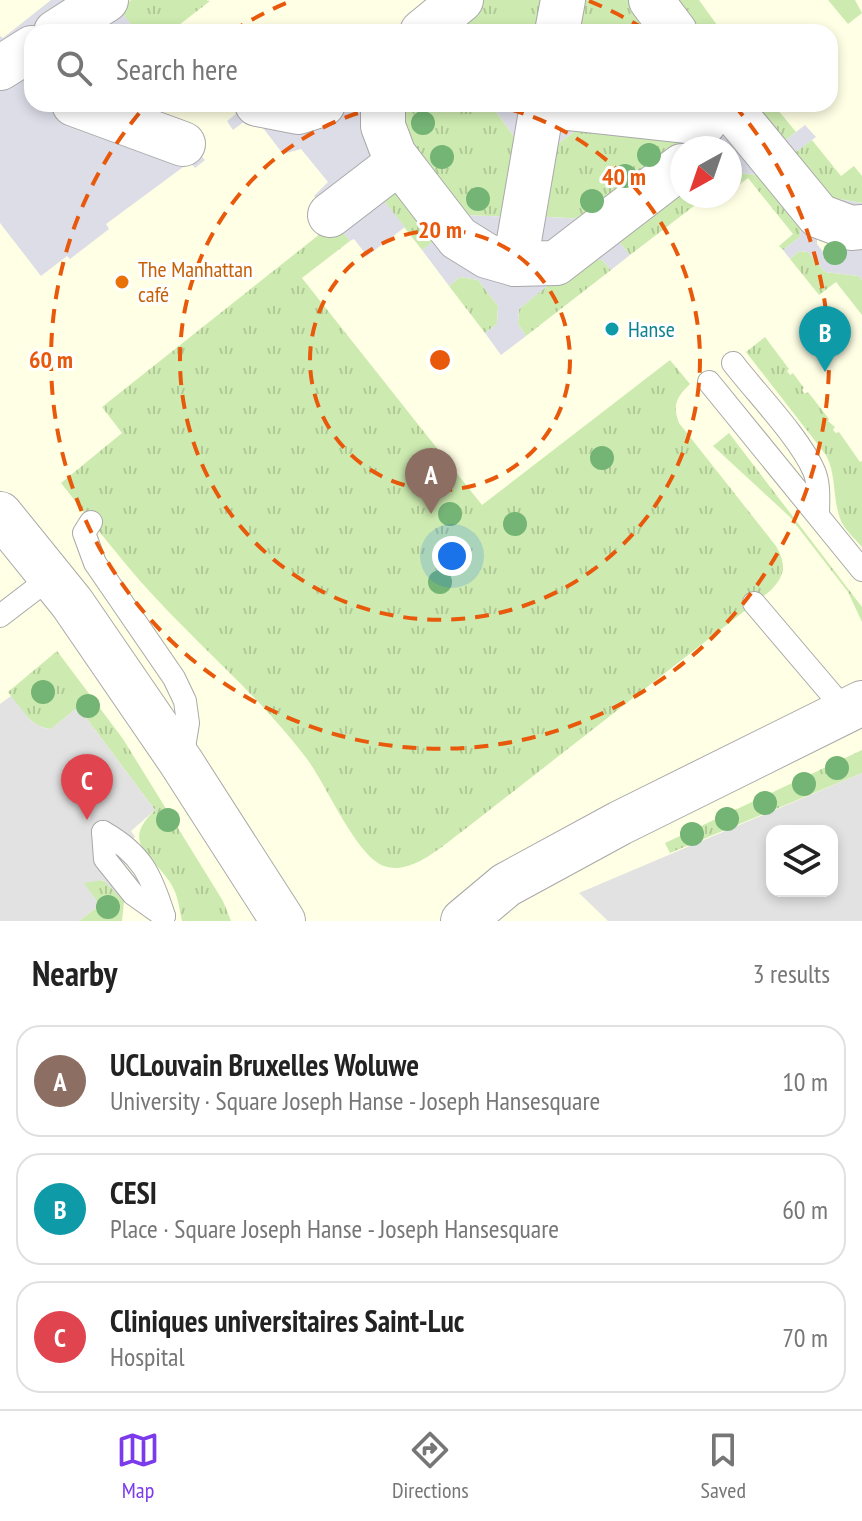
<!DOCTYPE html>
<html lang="en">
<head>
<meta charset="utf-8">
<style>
  body { margin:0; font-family:"PT Sans Narrow",sans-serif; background:#f6f6f6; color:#222 }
  .controls { position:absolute; right:24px; bottom:24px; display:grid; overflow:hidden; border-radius:16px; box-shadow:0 4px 12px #0003 }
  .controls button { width:72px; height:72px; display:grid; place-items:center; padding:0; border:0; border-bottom:2px solid #e0e0e0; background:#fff; color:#222; font:40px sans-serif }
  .compass { position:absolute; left:670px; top:136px; width:72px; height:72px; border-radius:50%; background:#fff; box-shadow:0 4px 12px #0003; rotate:220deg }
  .you { position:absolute; left:452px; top:556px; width:28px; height:28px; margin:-20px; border:6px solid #fff; border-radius:50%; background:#1a73e8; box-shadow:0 0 0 12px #1a73e833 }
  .badge { display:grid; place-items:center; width:52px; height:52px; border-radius:50%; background:#7c3aed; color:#fff; font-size:26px; font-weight:700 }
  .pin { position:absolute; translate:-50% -66px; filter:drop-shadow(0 2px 4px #0008) }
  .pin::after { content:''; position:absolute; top:42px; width:28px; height:24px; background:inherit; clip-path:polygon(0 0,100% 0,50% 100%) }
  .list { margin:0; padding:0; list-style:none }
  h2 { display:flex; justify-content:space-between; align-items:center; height:104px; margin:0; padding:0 32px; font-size:34px }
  h2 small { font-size:26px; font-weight:400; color:#767676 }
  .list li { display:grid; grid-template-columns:52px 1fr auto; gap:24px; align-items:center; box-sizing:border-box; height:112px; margin:0 16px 16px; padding:0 16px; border:2px solid #e0e0e0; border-radius:24px }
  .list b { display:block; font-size:30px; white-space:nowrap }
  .list p { margin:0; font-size:26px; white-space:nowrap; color:#767676 }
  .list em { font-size:26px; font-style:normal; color:#767676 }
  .icon { flex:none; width:44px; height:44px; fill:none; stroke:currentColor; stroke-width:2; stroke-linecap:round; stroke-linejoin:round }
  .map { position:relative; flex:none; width:862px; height:921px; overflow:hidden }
  .search { position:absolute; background:#fff; box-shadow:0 4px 12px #0003; left:24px; right:24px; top:24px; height:88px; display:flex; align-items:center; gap:20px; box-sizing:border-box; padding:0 28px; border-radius:24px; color:#767676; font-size:30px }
  .sheet { height:488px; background:#fff }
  nav { display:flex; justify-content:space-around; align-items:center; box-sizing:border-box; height:112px; border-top:2px solid #e0e0e0; background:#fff; font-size:22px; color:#767676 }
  nav a { display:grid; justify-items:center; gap:4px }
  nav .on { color:#7c3aed }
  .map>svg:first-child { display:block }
</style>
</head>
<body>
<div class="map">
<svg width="862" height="921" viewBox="0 0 862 921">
  <defs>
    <pattern id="grass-tufts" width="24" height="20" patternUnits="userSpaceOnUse" patternTransform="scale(2)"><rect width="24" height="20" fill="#cdebb0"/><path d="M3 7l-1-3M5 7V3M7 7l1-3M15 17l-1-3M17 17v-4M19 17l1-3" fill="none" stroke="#b0c997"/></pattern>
  </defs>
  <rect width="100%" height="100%" fill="#f2efe9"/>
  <!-- education -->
  <path fill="#ffffe5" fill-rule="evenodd" d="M0,0H862V921H0ZM32,32H830V104H32ZM682,148H730V196H682ZM772,831H832V891H772Z"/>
  <!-- grass -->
  <g fill="url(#grass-tufts)">
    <path d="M131,0H206L210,1L170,32H161L158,28L153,32H137L119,10Z"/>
    <path d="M475,0H558L551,32H435Z"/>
    <path d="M571,0H640L667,32H564Z"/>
    <path d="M665,0H699L722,32H688Z"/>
    <path d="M828,0H855L862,13L848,24Z"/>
    <path d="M396,104L491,105L527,154L517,217L461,215L407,148Z"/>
    <path d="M745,104H773L796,132L778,146Z"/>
    <path d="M594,117L687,128L671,154L586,219L531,216L541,156Z"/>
    <path d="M812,140L841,176L854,166L862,176V203L828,197L787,158Z"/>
    <path d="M730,172L767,176L801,220L800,237L783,250L779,246L793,234L748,178L739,185L732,177L730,179Z"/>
    <path d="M398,174L444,234L422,250L376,191Z"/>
    <path d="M682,180V196H707L630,255L620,243L623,226Z"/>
    <path d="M335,222L350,241L302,278L482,505L670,360L690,384C677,397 672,404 679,423L776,546C787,565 785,576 770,591L464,830C443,845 412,876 384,866C356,856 326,784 307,759C258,694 194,642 141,582C113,550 87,516 61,483L122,433L102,407Z"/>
    <path d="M799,251L808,252L825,272L859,276L862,280V315L836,282L819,295L790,259Z"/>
    <path d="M581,258L602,260L611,270L526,336L518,324L519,309Z"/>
    <path d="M460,277L478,280L498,306L497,324L485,333L449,286Z"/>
    <path d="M765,337L789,369L787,371L790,375L793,373L804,388L802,390L805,394L808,392L829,419L828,421L835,427L833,430L836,433L839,432L860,462L862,461V547C855,539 846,531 841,521C832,499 837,476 826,455L746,352Z"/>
    <path d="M729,433L862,607V622L848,592L790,517L713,446Z"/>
    <path d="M57,651L123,739L223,901L231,921H182C179,908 178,895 171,884C153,854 119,844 155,810L78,707L51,729C30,727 20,708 8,692Z"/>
    <path d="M862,750V773L670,853L665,843Z"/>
    <path d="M97,879L108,882L124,901L122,921H79L100,905L83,883Z"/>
  </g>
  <!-- parking -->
  <g fill="#e2e2e2" fill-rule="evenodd">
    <path d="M11,696L31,721L44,728L51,729L78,707L155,810L131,831L135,837L115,852L142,886L124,901L103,880L84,883L100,905L79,921H0V704Z"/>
    <path d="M862,773V921H608L579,893ZM772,831H832V891H772Z"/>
  </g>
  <!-- plaza -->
  <g fill="#dddde8" fill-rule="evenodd">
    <path d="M51,0H112L137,32H32V104H151L205,160L195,168L190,162L106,224L109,229L70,259L67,256L41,276L0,223V36L3,38Z"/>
    <path d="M239,104H396L400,134L461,215L516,217L527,154L491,105L481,104H598L778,146L805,125L816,137L788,158L828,197L862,203V280L859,276L825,272L808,252L799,251L790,259L783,250L800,237L801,220L767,176L730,172V148H682L623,227L620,243L630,255L611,270L602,260L581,259L519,309L518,324L526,336L501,355L485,333L497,324L498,306L478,280L460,277L449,286L422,250L443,234L399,174L376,191L405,227L367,256L354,239L350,241L314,196L328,182L301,149L283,154L253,115L233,130L227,121L242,109ZM594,117L687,128L671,154L586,219L531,216L541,156ZM830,233L844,252V258L838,263H832L817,244V238Z"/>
  </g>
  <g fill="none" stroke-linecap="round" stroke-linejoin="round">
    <defs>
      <g id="lane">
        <path d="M733,363C756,393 800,438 814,471C820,485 818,501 818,515"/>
        <path d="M709,382L862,570"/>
        <path d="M91,522L84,533L95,563L174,678L185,701L188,723L182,760"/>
        <path d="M754,603L845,710"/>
        <path d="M0,616L51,577"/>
        <path d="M103,832L105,859L133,894L164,916"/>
        <path d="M103,832C142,854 151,875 164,916"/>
      </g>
      <g id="street">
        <path d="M651,0L675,32"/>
        <path d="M56,32L106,0"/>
        <path d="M422,32L461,0"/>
        <path d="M557,32L563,0"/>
        <path d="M0,68L32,48"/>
        <path d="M74,104L183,144"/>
        <path d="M257,104L298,112L323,104"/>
        <path d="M383,104V126L394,155L458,238L487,256L515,264L556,263L682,166"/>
        <path d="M727,104L819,216L851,228L862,227"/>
        <path d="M549,106L704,123"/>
        <path d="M330,215L399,162"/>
        <path d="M515,264L541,112"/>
        <path d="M0,514L72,603L181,762L283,921"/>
        <path d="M463,921L506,885L620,823L862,703"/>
      </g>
    </defs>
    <!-- lane casing -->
    <use href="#lane" stroke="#a9a9a9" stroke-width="24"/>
    <!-- street casing -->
    <use href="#street" stroke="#a9a9a9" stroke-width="46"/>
    <!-- lane -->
    <use href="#lane" stroke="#fff" stroke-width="22"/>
    <!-- street -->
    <use href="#street" stroke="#fff" stroke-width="44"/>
  </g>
  <!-- trees -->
  <g fill="#74b475">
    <circle cx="423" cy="123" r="12"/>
    <circle cx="649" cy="155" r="12"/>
    <circle cx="442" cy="157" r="12"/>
    <circle cx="625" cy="176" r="12"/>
    <circle cx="478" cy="199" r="12"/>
    <circle cx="592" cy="201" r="12"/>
    <circle cx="835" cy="253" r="12"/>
    <circle cx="602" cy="458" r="12"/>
    <circle cx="450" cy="514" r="12"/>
    <circle cx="515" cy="524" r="12"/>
    <circle cx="440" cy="582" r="12"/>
    <circle cx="43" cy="692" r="12"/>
    <circle cx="88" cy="706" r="12"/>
    <circle cx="837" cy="768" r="12"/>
    <circle cx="804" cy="784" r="12"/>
    <circle cx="765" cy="803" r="12"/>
    <circle cx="727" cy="819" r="12"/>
    <circle cx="168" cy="820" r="12"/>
    <circle cx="692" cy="834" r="12"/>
    <circle cx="108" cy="907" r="12"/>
  </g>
  <!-- distance rings -->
  <g fill="none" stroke="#e8590c" stroke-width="4" stroke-dasharray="14 10">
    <circle cx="440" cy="360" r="130"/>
    <path d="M487 104A260 260 0 1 1 393 104"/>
    <path d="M231 32A389 389 0 0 1 291 1M589 1A389 389 0 0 1 649 32M734 105A389 389 0 1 1 146 105"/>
  </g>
  <!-- markers -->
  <circle fill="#e8710a" stroke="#fff" stroke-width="3" cx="122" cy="282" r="8"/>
  <circle fill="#0f9aa8" stroke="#fff" stroke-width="3" cx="612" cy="329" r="8"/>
  <g text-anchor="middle" stroke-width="6" stroke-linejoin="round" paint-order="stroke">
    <!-- food labels -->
    <g font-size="22" fill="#c56008" stroke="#fff" text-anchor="start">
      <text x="138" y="277">The Manhattan<tspan x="138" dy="25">café</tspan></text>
    </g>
    <!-- culture labels -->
    <g font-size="22" fill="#0d838f" stroke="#fff" text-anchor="start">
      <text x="628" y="337">Hanse</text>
    </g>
  </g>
  <circle cx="440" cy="360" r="12" fill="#e8590c" stroke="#fff" stroke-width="4"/>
  <g font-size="24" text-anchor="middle" font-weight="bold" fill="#e8590c" stroke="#fff" stroke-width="6" stroke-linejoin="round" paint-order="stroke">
    <text x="624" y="185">40 m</text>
    <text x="440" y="238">20 m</text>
    <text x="51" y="368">60 m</text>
  </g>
</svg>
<div class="controls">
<button><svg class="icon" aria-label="layers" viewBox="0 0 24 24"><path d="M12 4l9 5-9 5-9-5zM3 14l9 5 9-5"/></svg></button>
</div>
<svg class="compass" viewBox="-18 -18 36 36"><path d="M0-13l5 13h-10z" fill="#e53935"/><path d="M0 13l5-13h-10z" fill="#767676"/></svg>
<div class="you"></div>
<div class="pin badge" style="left:431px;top:514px;background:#8d6e63">A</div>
<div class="pin badge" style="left:825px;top:372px;background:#0f9aa8">B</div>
<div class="pin badge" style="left:87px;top:820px;background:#e0444e">C</div>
<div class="search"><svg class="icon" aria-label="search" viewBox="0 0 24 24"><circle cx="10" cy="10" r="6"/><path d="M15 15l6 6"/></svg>Search here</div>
</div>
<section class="sheet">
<h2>Nearby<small>3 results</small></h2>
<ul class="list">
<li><span class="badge" style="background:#8d6e63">A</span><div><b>UCLouvain Bruxelles Woluwe</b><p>University · Square Joseph Hanse - Joseph Hansesquare</p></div><em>10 m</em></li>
<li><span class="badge" style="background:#0f9aa8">B</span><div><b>CESI</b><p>Place · Square Joseph Hanse - Joseph Hansesquare</p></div><em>60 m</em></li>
<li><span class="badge" style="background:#e0444e">C</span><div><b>Cliniques universitaires Saint-Luc</b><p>Hospital</p></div><em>70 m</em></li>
</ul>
</section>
<nav>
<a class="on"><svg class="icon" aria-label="map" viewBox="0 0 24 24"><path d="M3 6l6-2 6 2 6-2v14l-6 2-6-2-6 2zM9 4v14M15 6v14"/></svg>Map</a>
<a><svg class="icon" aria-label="directions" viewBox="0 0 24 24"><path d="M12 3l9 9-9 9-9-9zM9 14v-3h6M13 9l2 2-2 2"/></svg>Directions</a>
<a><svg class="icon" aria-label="saved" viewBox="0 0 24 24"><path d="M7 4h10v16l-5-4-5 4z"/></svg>Saved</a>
</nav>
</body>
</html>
